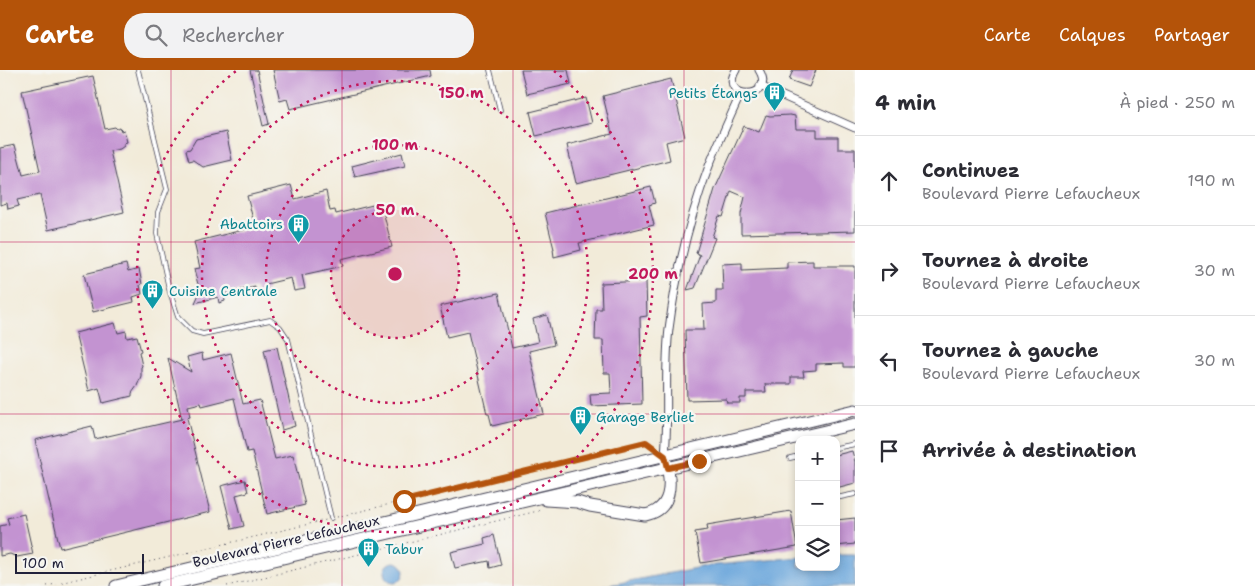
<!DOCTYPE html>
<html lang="fr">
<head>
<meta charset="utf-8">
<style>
  body { margin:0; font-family:"Shantell Sans",sans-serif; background:#f2f2f3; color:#2b2b33 }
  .controls { position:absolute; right:15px; bottom:15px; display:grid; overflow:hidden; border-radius:10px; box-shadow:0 2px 8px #0003 }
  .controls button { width:45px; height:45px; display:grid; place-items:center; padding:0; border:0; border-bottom:1px solid #e1e1e2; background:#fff; color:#2b2b33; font:25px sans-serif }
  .scale { position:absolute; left:15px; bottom:12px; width:129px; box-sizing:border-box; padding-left:5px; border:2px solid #22223b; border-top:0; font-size:14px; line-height:18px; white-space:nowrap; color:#22223b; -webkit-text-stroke:4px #f6f6f2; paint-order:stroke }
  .stop { position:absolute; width:15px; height:15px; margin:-11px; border:4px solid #b45309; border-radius:50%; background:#fff }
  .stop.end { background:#b45309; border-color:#fff; box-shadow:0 1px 5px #0008 }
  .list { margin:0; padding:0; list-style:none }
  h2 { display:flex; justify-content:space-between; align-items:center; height:65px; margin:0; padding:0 20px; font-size:21px }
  h2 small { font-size:16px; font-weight:400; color:#7c7c81 }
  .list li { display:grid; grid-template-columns:32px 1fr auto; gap:15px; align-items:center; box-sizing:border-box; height:90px; padding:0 20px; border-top:1px solid #e1e1e2 }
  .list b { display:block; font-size:19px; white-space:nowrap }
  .list p { margin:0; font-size:16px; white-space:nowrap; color:#7c7c81 }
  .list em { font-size:16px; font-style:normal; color:#7c7c81 }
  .icon { flex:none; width:28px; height:28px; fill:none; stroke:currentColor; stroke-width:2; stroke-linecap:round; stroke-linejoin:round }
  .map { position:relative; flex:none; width:855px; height:516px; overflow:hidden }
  header { display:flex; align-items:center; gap:30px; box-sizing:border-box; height:70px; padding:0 25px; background:#b45309; color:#fff }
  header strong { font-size:24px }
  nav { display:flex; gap:28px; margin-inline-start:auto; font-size:18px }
  .search { width:350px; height:45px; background:#f2f2f3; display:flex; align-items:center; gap:12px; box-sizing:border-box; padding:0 18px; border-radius:20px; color:#7c7c81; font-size:19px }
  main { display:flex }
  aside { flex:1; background:#fff }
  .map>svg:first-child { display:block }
</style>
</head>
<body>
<header>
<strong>Carte</strong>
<div class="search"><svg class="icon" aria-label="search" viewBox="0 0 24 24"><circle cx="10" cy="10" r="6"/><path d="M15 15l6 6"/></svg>Rechercher</div>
<nav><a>Carte</a><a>Calques</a><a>Partager</a></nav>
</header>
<main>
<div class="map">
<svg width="855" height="516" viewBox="0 0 855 516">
  <rect width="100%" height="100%" fill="#f6f6f2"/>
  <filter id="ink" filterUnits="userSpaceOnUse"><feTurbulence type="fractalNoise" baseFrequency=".02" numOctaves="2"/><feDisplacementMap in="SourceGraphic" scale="10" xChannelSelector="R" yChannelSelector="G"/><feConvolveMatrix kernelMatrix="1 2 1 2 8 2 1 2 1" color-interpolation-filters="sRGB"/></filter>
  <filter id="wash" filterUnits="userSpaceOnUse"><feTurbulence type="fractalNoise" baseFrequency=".0096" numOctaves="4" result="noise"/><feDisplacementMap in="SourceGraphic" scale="20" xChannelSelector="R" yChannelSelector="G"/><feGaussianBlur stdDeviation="1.12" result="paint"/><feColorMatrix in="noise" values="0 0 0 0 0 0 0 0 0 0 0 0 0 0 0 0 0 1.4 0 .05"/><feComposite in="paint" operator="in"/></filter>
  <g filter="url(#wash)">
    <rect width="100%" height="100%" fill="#f2ebd9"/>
    <!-- water -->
    <g fill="#6aa6db" stroke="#46648b">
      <path d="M836,485H855V516H604L706,496L799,487V497H836Z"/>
      <circle cx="394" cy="502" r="10"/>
    </g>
    <g id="blocks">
      <!-- building -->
      <g fill="#c393d1">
        <path d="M250,0H257L269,54L263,56Z"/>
        <path d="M273,0H430L431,6L290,39L287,29L280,31Z"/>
        <path d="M521,0H568L571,14L527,24Z"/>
        <path d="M793,0H816L809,17L789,10Z"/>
        <path d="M93,6L105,59L115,57L117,59L120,58L121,61L124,60L127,72L124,73V76L120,79L110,81L124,142L48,160L40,125L17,130L19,136L8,139L7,133L0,135V78L15,75L23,105L40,101L22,21Z"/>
        <path d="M671,9L685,67L666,72L670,90L576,113L567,75L612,64L603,26Z"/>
        <path d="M586,28L592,53L536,66L530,42Z"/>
        <path d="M766,45L770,46L790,45L795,46L796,59H817V67H838V79H855V161L741,164V144L745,127L731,121L723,147L719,146L712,167L715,168L695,218L687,220L700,185L696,183L715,119L744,56L759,62Z"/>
        <path d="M226,62L232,90L203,97L193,90L189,91L186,80L190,79L196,69Z"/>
        <path d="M402,83L405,96L355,107L352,96Z"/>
        <path d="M291,115L295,129L326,121L330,141L335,140L336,144L381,133L392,177L341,189L343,196L302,205L305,219L294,221L291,208L266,214L267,220L256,223L255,217L224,224L225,231L219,233L218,227L195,233L200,222L194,199L200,198L194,172L255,157L247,126Z"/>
        <path d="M651,117L655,133L649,135L654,155L579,173L581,180L554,187L553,179H554L545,143Z"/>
        <path d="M813,191V196H855V297H844V293L816,294V300L803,301L804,307H791V314H765L766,322H746V328H740V333H727L726,329L687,330L685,260H704L703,234L716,233V220H723L722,194L742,193V200L787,198V192Z"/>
        <path d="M126,194L128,202L139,199L142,214L140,215L142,224L133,227L134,232L93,242L84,204Z"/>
        <path d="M646,211L647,246L640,247L642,334L591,336L590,324L611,323L610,303H604L603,270H595L596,239H602L601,213Z"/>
        <path d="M499,223L512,278L538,272L533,249L547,245L554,275L529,281L544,344L492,356L489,344H487L468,262L447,267L440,236Z"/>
        <path d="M115,253L118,263L126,261L127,268L137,266L141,281L139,282L142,296L141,297V306L137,316L132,323V326L103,333L99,318L89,321L75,263Z"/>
        <path d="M277,277L295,356L282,360L264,280Z"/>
        <path d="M202,283L203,290L231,283L243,334L260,330L275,389L293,385L305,435L267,444L252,381L247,382L234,328L202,336L201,333L188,336L190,347L187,348L210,442L60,478L35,370L92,356L95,369L182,349L168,288L191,302L187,287Z"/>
        <path d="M852,381L855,392V413L836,418V385Z"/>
        <path d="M245,410L248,422L236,425L244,456L232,459L221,416Z"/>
        <path d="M791,441L797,477L701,493L695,462L708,460L707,455Z"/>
        <path d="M24,444L33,484L17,487L10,484L0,486V456L9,454L7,448Z"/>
        <path d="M855,448V474L836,476V450Z"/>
        <path d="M494,465L501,495L490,498L489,491L455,498L451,482L485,474L484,468Z"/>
      </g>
    </g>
  </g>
  <g filter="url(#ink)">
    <use href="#blocks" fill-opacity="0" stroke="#414053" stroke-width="1"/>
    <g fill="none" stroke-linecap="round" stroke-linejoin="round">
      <defs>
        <g id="service">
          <path d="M138,0L167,119L158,142L157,164L169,219L178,247L192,261L203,264L270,250L280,257L288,269L331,448"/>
          <path d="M490,0L500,40"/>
          <path d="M836,378L855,374"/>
          <path d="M790,388L799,386"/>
          <path d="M836,428L855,424"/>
        </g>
        <g id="minor">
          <path d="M736,0C717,31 778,31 759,0"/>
          <path d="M760,16L855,58"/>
          <path d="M665,385C669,343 664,301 669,259C676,204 689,149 709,96C719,71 730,47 741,23"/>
        </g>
        <g id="primary">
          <path d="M546,430L577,432L590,436L645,445C672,440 672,414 666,392"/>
          <path d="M116,516L855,340"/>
          <path d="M163,516L855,354"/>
        </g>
      </defs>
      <!-- service casing -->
      <use href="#service" stroke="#414053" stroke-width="5.5"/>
      <!-- minor casing -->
      <use href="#minor" stroke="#414053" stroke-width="9"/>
      <!-- primary casing -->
      <use href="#primary" stroke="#414053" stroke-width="13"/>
      <!-- path -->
      <g stroke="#414053" stroke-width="1" stroke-dasharray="1 4" stroke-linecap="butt">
        <path d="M337,447L646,372L652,377"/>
        <path d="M47,516L326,450"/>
        <path d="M227,516L542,440"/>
      </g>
      <!-- service -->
      <use href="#service" stroke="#fff" stroke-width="4"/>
      <!-- minor -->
      <use href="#minor" stroke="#fff" stroke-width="7"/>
      <!-- primary -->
      <use href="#primary" stroke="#fff" stroke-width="11"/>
    </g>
  </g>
  <g fill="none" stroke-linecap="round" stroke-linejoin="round" filter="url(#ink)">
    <!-- route -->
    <path stroke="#b45309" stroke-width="6" d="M404,431L646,372L665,386L668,398L699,391"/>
  </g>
  <!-- grid -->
  <path fill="none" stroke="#c2185b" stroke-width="1" stroke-opacity="0.55" d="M171,0V516M342,0V516M513,0V516M684,0V516M0,172H855M0,344H855"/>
  <!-- distance rings -->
  <circle cx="395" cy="204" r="64" fill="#c2185b" fill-opacity=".12"/>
  <g fill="none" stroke="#c2185b" stroke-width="2.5" stroke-dasharray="2.5 5">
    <circle cx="395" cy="204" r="64"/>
    <circle cx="395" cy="204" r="129"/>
    <circle cx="395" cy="204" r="193"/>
    <path d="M554 1A258 258 0 1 1 236 1"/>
  </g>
  <!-- icons -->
  <defs>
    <symbol id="building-pin" viewBox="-11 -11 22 30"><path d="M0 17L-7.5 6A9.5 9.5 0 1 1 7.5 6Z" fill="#0f9aa8" stroke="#f6f6f2"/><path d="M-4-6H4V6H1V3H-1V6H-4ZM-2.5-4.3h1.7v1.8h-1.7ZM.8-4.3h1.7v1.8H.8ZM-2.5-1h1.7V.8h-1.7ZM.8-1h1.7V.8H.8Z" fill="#fff"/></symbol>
  </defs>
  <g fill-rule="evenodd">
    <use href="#building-pin" x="762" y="10" width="25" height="34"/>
    <use href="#building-pin" x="286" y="142" width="25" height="34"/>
    <use href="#building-pin" x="140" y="208" width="25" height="34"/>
    <use href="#building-pin" x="568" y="334" width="25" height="34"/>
    <use href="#building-pin" x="356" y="466" width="25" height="34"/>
  </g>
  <g text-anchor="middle" stroke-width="4.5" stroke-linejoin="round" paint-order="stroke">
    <!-- culture labels -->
    <g font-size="14" fill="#0d838f" stroke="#f6f6f2" text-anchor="start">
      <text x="758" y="28" text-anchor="end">Petits Étangs</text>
      <text x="283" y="159" text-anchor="end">Abattoirs</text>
      <text x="169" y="226">Cuisine Centrale</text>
      <text x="596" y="352">Garage Berliet</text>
      <text x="385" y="484">Tabur</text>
    </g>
    <!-- street labels -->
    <g font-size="14" fill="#22223b" stroke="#f6f6f2">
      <text transform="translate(286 471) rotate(-13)" y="5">Boulevard Pierre Lefaucheux</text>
    </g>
  </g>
  <circle cx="395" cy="204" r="8" fill="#c2185b" stroke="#f6f6f2" stroke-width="2.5"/>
  <g font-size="15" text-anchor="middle" font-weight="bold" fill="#c2185b" stroke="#f6f6f2" stroke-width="4.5" stroke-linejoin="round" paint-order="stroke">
    <text x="461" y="28">150 m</text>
    <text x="395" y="80">100 m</text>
    <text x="395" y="145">50 m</text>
    <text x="653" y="209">200 m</text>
  </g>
</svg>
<div class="controls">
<button>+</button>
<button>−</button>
<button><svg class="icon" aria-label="layers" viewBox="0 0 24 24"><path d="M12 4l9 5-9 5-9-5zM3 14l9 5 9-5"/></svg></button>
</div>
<div class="scale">100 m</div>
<div class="stop" style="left:404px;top:431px"></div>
<div class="stop end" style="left:699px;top:391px"></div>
</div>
<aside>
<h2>4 min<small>À pied · 250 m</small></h2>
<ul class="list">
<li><svg class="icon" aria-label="ahead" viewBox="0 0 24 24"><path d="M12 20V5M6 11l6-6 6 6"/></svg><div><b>Continuez</b><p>Boulevard Pierre Lefaucheux</p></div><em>190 m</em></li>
<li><svg class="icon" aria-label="right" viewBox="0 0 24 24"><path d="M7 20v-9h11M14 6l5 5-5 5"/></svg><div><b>Tournez à droite</b><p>Boulevard Pierre Lefaucheux</p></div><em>30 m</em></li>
<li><svg class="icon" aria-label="left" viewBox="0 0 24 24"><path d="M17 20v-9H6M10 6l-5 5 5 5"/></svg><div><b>Tournez à gauche</b><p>Boulevard Pierre Lefaucheux</p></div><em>30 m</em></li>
<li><svg class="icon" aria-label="arrive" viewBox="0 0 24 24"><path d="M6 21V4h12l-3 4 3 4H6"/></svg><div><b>Arrivée à destination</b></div></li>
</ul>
</aside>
</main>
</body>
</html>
